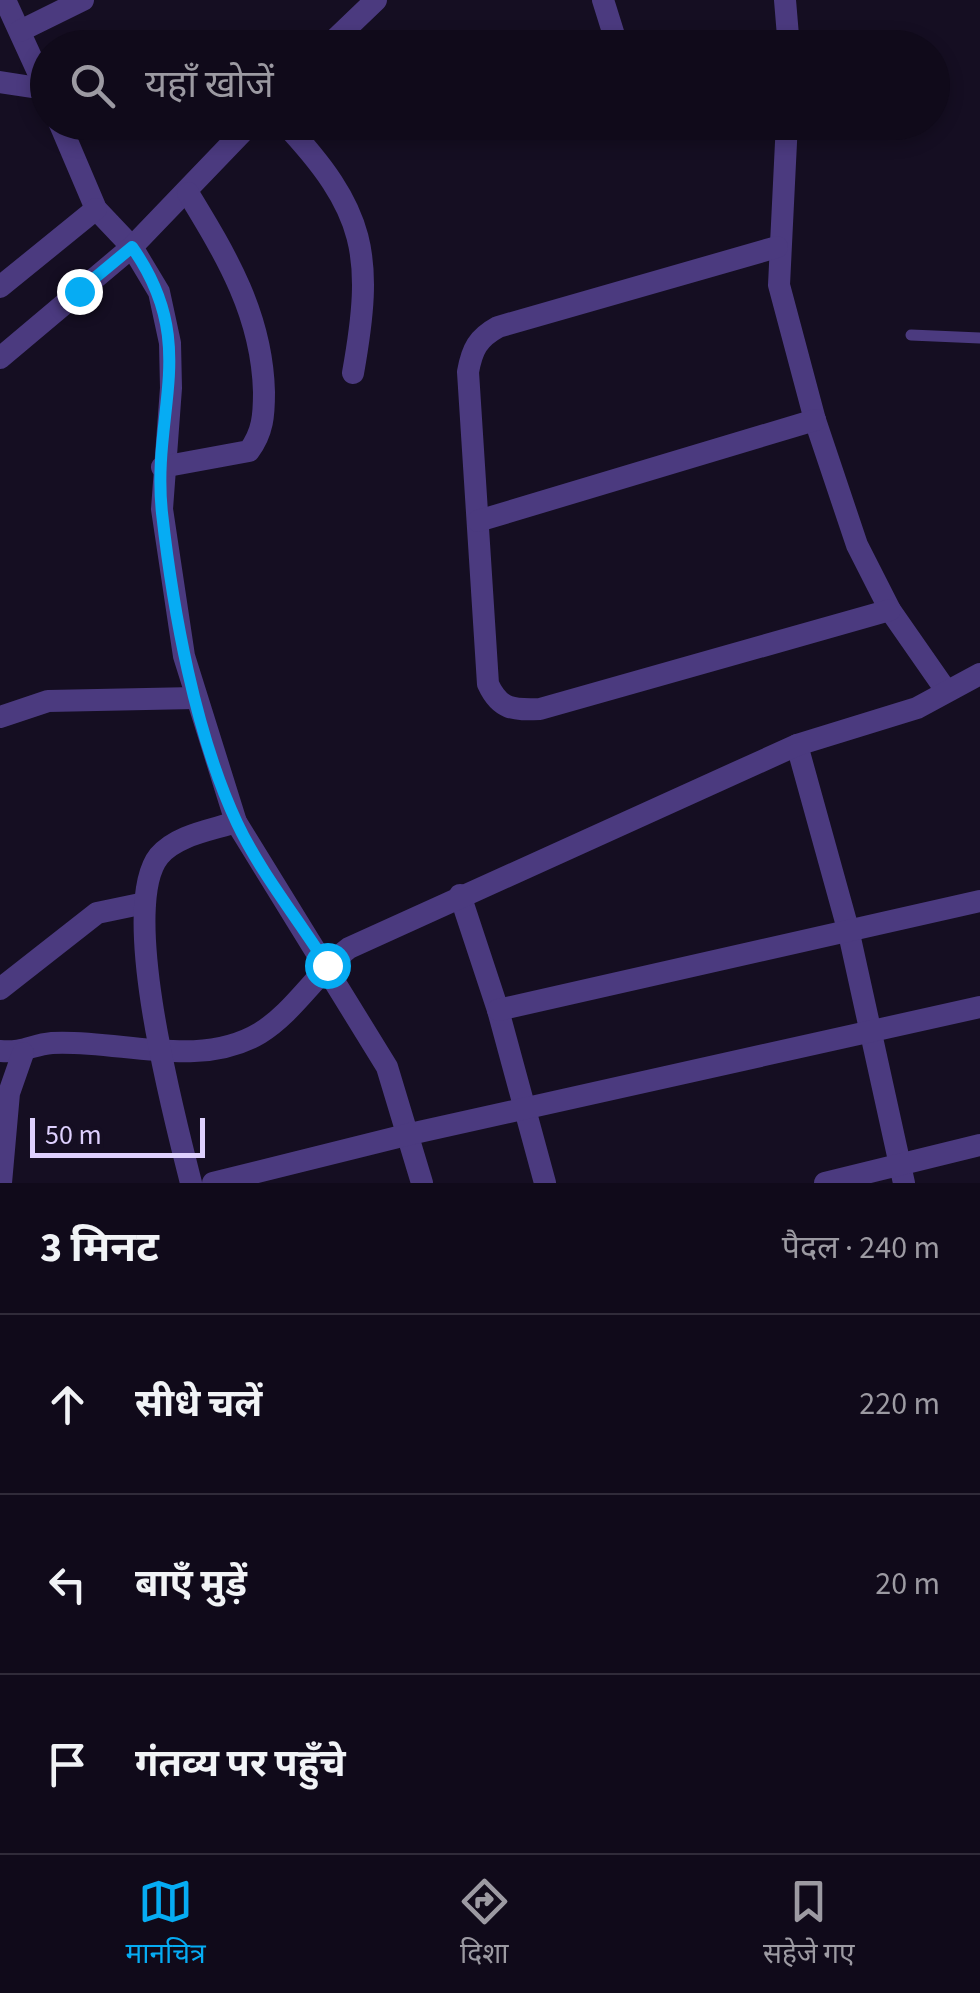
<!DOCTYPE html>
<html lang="hi">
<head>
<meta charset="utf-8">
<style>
  body { margin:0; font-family:"Source Sans 3","Noto Sans Devanagari",sans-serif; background:#191323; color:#f1f3f6 }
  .scale { position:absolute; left:30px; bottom:25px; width:175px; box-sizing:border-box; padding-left:10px; border:5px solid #ded0fe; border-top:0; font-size:28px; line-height:35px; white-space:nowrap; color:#ded0fe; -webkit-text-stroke:8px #150e22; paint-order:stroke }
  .stop { position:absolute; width:30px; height:30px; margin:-22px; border:8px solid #06acf3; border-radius:50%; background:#fff }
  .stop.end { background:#06acf3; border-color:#fff; box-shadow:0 2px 10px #0008 }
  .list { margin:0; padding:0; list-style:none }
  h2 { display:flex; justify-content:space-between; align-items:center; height:130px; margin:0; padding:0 40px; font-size:42px }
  h2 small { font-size:32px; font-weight:400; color:#9c9aa2 }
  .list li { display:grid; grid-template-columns:65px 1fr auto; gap:30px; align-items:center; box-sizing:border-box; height:180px; padding:0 40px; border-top:2px solid #302b39 }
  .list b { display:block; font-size:38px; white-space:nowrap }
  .list em { font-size:32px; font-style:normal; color:#9c9aa2 }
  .icon { flex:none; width:55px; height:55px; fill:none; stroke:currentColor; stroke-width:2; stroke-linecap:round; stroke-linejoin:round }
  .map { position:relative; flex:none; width:980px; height:1183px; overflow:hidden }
  .search { position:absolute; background:#100a1a; box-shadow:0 5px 15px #0003; left:30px; right:30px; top:30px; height:110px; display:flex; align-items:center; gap:25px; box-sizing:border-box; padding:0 35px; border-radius:55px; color:#9c9aa2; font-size:38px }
  .sheet { height:670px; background:#100a1a }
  nav { display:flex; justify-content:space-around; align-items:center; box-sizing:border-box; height:140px; border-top:2px solid #302b39; background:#100a1a; font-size:28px; color:#9c9aa2 }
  nav a { display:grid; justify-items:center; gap:5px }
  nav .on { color:#06acf3 }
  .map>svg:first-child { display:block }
</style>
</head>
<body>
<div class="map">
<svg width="980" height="1183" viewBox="0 0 980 1183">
  <rect width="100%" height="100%" fill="#150e22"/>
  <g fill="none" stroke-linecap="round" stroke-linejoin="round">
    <!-- service -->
    <path stroke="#4b3a7f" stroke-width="11" d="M911,335L980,338"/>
    <!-- minor -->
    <g stroke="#4b3a7f" stroke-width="22">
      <path d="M5,0L48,94"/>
      <path d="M603,0L618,48"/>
      <path d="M785,0L789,48"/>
      <path d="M20,31L83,0"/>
      <path d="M326,48L376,0"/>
      <path d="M0,82L45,89"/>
      <path d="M59,122L96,209L132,247L159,292L170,343L171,388L162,509L184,656L236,822L387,1067L422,1183"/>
      <path d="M283,122C367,211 374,255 353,373"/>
      <path d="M787,122L779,285L815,420L857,545L890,610L945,689"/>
      <path d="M777,247L498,327C478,338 472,349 468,372L488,684C500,710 513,710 540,709L890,610"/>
      <path d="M0,287L96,209"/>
      <path d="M0,358L132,247L252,122"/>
      <path d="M162,467L249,451C263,432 264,415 264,392C262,315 227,257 188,193"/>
      <path d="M478,521L815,420"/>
      <path d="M0,717L48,701L195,698"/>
      <path d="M797,745L848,929L904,1183"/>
      <path d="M460,895L498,1010L545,1183"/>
      <path d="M0,989L97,913L145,903"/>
      <path d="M498,1010L980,901"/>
      <path d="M0,1051C24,1053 31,1045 52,1043C118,1039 199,1070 260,1033C295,1011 316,973 349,948L797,745L917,708L980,674"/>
      <path d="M1,1183L9,1093L23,1053"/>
      <path d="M191,1183C175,1119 118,907 159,856C176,835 212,830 236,822"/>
      <path d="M213,1183L410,1134L980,1007"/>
      <path d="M825,1183L980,1145"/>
    </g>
  </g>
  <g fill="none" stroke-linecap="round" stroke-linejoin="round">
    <!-- route -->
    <path stroke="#06acf3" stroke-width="12" d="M79,291L132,247C201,345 151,410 162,513C173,611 195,733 237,823C260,872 298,919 327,965"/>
  </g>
</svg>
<div class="scale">50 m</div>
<div class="stop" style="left:327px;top:965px"></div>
<div class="stop end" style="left:79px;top:291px"></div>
<div class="search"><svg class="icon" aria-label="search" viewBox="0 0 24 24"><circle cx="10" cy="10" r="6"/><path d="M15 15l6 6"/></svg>यहाँ खोजें</div>
</div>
<section class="sheet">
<h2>3 मिनट<small>पैदल · 240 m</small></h2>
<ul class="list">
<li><svg class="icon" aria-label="ahead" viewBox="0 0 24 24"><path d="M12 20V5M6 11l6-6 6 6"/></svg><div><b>सीधे चलें</b></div><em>220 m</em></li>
<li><svg class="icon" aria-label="left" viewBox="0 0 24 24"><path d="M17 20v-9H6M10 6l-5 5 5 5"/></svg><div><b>बाएँ मुड़ें</b></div><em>20 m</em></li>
<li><svg class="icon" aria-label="arrive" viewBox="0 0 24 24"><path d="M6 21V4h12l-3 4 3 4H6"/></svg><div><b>गंतव्य पर पहुँचे</b></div></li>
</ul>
</section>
<nav>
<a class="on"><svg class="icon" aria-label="map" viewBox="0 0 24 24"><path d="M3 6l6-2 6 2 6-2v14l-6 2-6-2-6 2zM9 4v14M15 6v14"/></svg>मानचित्र</a>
<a><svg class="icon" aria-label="directions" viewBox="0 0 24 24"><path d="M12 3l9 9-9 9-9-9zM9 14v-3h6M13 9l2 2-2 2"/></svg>दिशा</a>
<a><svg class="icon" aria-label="saved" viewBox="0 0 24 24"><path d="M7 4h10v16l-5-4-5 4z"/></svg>सहेजे गए</a>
</nav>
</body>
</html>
